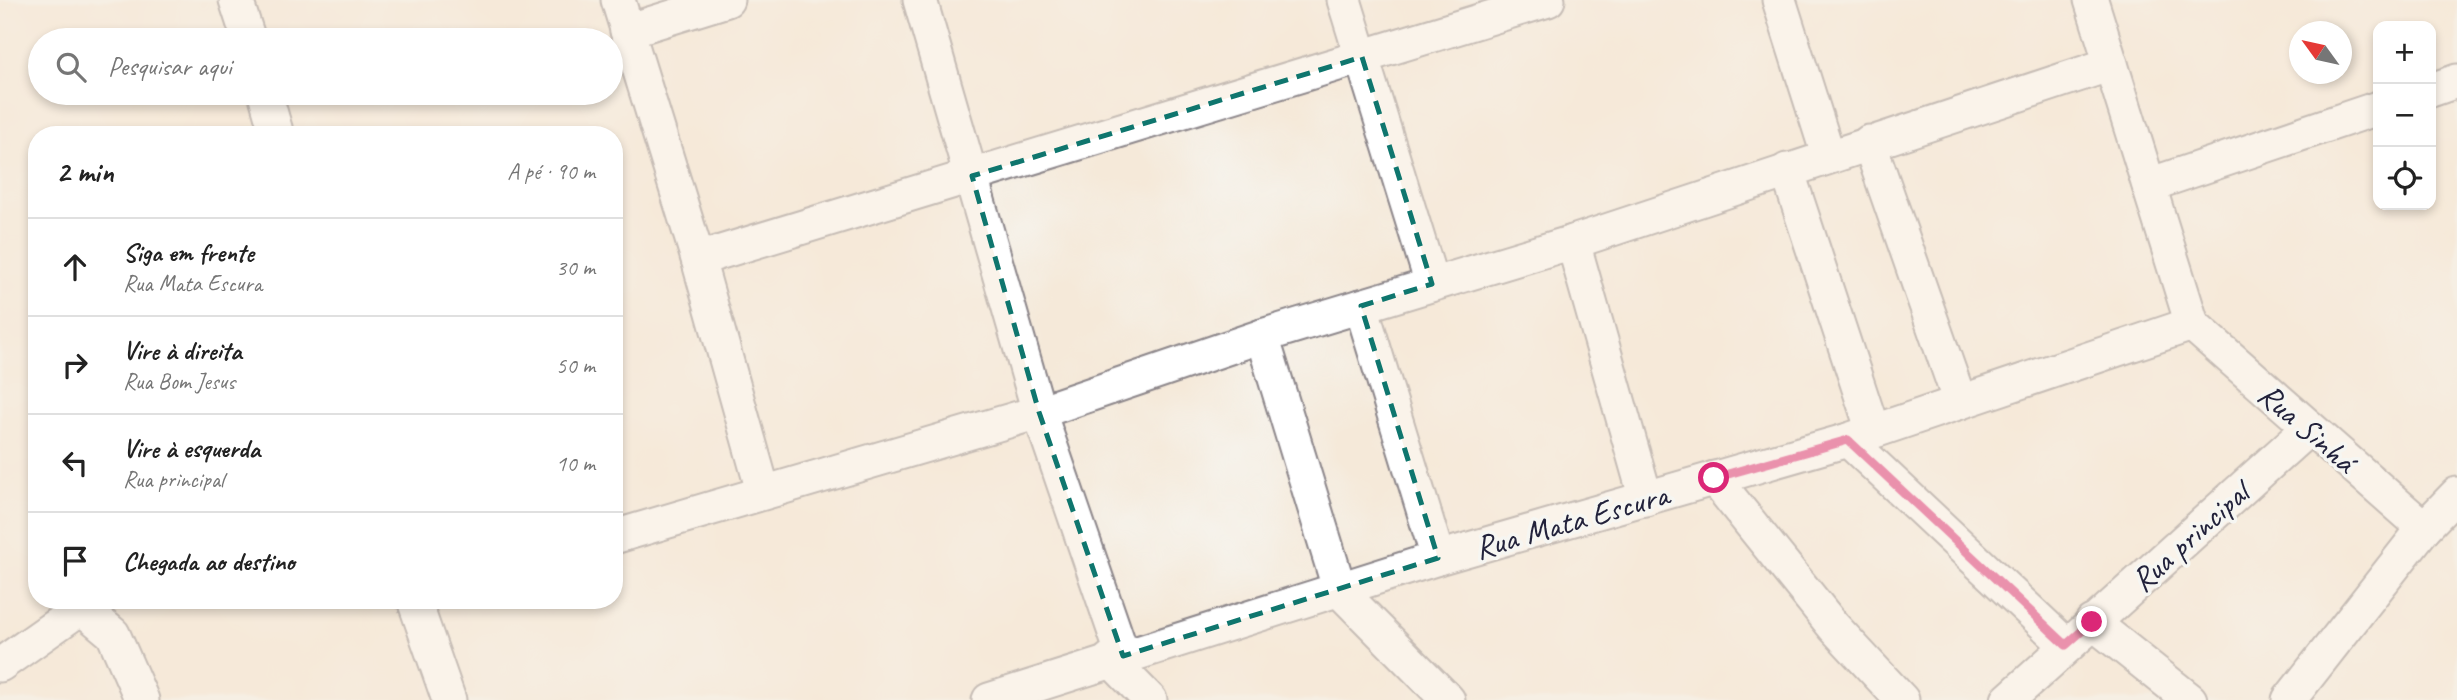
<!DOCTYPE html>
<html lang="pt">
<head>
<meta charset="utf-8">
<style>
  body { margin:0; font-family:Caveat,sans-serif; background:#f2f2f2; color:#222 }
  .controls { position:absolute; right:21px; top:21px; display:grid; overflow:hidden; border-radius:14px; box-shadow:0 4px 10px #0003 }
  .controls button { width:63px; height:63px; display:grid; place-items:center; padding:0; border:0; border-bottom:2px solid #e0e0e0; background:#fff; color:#222; font:35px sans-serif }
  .compass { position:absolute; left:2289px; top:21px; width:63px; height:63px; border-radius:50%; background:#fff; box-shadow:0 4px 10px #0003; rotate:303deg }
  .stop { position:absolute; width:21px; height:21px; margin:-16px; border:5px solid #db2777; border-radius:50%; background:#fff }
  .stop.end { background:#db2777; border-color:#fff; box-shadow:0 2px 7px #0008 }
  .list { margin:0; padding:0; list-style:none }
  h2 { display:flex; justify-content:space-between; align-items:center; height:91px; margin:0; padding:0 28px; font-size:30px }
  h2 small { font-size:23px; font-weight:400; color:#767676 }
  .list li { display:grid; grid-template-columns:46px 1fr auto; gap:21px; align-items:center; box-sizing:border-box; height:98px; padding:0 28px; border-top:2px solid #e0e0e0 }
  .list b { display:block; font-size:26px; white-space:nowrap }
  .list p { margin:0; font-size:23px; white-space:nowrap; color:#767676 }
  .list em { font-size:23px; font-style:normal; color:#767676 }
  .icon { flex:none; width:38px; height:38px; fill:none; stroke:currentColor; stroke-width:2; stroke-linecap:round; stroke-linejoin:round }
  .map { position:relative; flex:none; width:2457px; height:700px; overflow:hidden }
  .search { position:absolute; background:#fff; box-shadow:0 4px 10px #0003; left:28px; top:28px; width:595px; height:77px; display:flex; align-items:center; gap:18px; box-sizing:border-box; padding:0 24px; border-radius:38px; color:#767676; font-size:26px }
  .panel { position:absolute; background:#fff; box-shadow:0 4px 10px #0003; left:28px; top:126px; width:595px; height:483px; border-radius:28px }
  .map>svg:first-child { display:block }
</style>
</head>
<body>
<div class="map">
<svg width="2457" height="700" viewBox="0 0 2457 700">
  <rect width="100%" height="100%" fill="#f6f6f2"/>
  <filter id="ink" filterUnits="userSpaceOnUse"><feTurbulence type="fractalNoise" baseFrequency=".0143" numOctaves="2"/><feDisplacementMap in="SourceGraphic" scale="14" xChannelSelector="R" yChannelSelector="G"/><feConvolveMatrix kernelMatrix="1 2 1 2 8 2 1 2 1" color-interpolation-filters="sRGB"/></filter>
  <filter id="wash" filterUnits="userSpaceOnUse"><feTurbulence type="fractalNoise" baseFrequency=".00686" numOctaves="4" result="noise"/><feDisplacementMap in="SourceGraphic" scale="28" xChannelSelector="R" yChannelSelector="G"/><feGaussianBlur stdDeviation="1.57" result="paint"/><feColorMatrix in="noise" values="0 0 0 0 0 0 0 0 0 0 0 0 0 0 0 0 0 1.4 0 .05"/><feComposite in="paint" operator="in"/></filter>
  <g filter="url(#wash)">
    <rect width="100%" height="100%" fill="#f5e9d9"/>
  </g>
  <g filter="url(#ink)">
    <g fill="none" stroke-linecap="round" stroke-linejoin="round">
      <defs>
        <g id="minor">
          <path d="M236,0L249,40"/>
          <path d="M618,0L698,259L763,491"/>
          <path d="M920,0L1039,412L1123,656"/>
          <path d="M1344,0L1432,284"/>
          <path d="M1779,0L1828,155"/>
          <path d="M2091,0L2192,324"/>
          <path d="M627,31L727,0"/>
          <path d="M2431,90L2457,81"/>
          <path d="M265,93L277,135"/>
          <path d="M1869,142L1960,402"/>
          <path d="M1787,170L1873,431"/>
          <path d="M2149,185L2378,108"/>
          <path d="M1573,242L1646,499"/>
          <path d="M698,259L1548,0"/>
          <path d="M1361,306L1438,558"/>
          <path d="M2192,324L2424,528"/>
          <path d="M1262,336L1340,591L1448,700"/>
          <path d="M1848,440L2066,645"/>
          <path d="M1714,478L1834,627L1902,700"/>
          <path d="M614,537L1039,412L1262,336L1573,242L2111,64"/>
          <path d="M414,600L449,700"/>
          <path d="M83,609L113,634L142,700"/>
          <path d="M2092,622L2190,700"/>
          <path d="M1110,659L1150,700"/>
          <path d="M0,665L92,600"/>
          <path d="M989,700L1438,558L1848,440L2192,324"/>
          <path d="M2008,700L2308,429"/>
          <path d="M2289,700L2424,528L2457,494"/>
        </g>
      </defs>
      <!-- minor casing -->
      <use href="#minor" stroke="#8c868a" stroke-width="37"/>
      <!-- minor -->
      <use href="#minor" stroke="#fff" stroke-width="33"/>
    </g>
  </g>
  <g fill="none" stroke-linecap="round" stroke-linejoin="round" filter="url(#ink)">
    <!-- route -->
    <path stroke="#db2777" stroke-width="9" d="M1714,478L1848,440L2066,645L2092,622"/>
  </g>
  <!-- marked area -->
  <path d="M0 0H2457V700H0ZM1362,57L1432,284L1361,306L1438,558L1123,656L1039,412L972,176Z" fill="#f5e9d9" fill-opacity=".55" fill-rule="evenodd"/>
  <path fill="none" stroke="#0f766e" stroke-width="5" stroke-dasharray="14 9" stroke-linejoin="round" d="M1362,57L1432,284L1361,306L1438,558L1123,656L1039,412L972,176Z"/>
  <g text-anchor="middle" stroke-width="7" stroke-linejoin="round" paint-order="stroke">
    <!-- street labels -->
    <g font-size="33" fill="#22223b" stroke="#f6f6f2">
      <text transform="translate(2308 427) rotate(41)" y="12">Rua Sinhá</text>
      <text transform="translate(1571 520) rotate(-16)" y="12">Rua Mata Escura</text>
      <text transform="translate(2189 536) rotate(-42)" y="12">Rua principal</text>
    </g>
  </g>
</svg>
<div class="controls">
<button>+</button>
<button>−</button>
<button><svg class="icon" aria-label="locate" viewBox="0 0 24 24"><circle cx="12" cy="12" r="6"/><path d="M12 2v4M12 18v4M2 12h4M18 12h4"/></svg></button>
</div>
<svg class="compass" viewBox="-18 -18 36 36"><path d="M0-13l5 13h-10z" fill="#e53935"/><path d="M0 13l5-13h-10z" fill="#767676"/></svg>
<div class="stop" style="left:1714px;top:478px"></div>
<div class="stop end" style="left:2092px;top:622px"></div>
<div class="search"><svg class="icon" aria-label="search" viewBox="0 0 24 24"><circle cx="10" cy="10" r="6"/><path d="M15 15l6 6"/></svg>Pesquisar aqui</div>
<section class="panel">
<h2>2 min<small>A pé · 90 m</small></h2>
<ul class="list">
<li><svg class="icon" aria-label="ahead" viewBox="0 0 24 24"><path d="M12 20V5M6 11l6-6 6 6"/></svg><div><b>Siga em frente</b><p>Rua Mata Escura</p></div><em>30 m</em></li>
<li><svg class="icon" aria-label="right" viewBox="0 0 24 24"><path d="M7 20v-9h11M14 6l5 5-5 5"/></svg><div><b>Vire à direita</b><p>Rua Bom Jesus</p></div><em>50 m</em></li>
<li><svg class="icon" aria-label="left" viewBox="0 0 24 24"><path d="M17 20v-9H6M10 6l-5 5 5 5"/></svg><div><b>Vire à esquerda</b><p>Rua principal</p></div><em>10 m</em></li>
<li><svg class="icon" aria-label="arrive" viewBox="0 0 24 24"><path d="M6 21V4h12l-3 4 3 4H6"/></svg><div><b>Chegada ao destino</b></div></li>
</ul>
</section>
</div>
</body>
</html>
